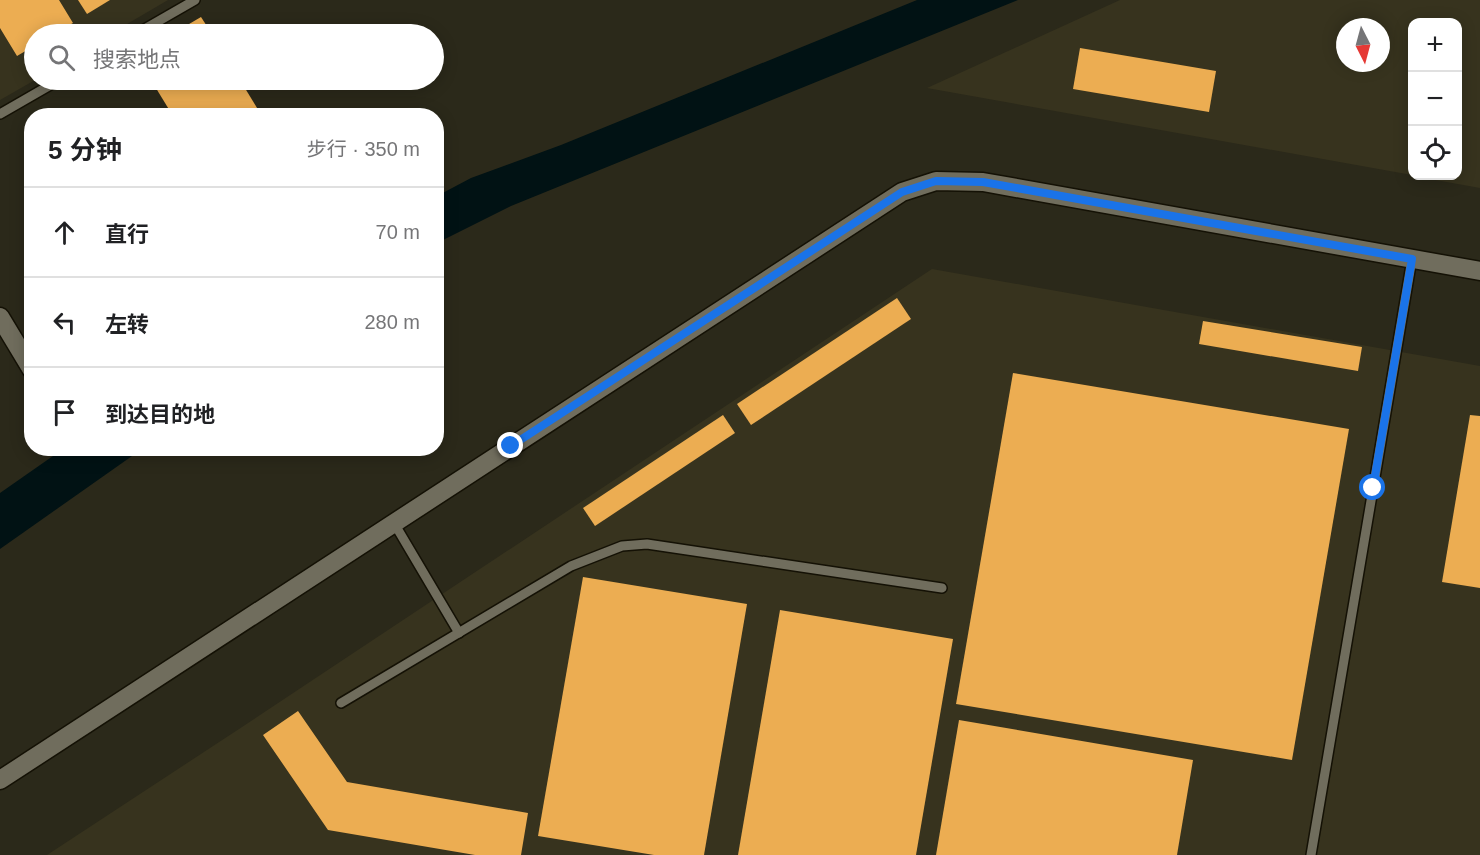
<!DOCTYPE html>
<html lang="zh">
<head>
<meta charset="utf-8">
<style>
  body { margin:0; font-family:Helvetica,"Noto Sans SC",sans-serif; background:#f2f2f2; color:#202124 }
  .controls { position:absolute; right:18px; top:18px; display:grid; overflow:hidden; border-radius:12px; box-shadow:0 3px 15px #0003 }
  .controls button { width:54px; height:54px; display:grid; place-items:center; padding:0; border:0; border-bottom:2px solid #e0e0e0; background:#fff; color:#202124; font:30px sans-serif }
  .compass { position:absolute; left:1336px; top:18px; width:54px; height:54px; border-radius:50%; background:#fff; box-shadow:0 3px 15px #0003; rotate:174deg }
  .stop { position:absolute; width:18px; height:18px; margin:-14px; border:4px solid #1a73e8; border-radius:50%; background:#fff }
  .stop.end { background:#1a73e8; border-color:#fff; box-shadow:0 2px 6px #0008 }
  .list { margin:0; padding:0; list-style:none }
  h2 { display:flex; justify-content:space-between; align-items:center; height:78px; margin:0; padding:0 24px; font-size:26px }
  h2 small { font-size:20px; font-weight:400; color:#757577 }
  .list li { display:grid; grid-template-columns:39px 1fr auto; gap:18px; align-items:center; box-sizing:border-box; height:90px; padding:0 24px; border-top:2px solid #e0e0e0 }
  .list b { display:block; font-size:22px; white-space:nowrap }
  .list em { font-size:20px; font-style:normal; color:#757577 }
  .icon { flex:none; width:33px; height:33px; fill:none; stroke:currentColor; stroke-width:2; stroke-linecap:round; stroke-linejoin:round }
  .map { position:relative; flex:none; width:1480px; height:855px; overflow:hidden }
  .search { position:absolute; background:#fff; box-shadow:0 3px 15px #0003; left:24px; top:24px; width:420px; height:66px; display:flex; align-items:center; gap:15px; box-sizing:border-box; padding:0 21px; border-radius:33px; color:#757577; font-size:22px }
  .panel { position:absolute; background:#fff; box-shadow:0 3px 15px #0003; left:24px; top:108px; width:420px; height:348px; border-radius:24px }
  .map>svg:first-child { display:block }
</style>
</head>
<body>
<div class="map">
<svg width="1480" height="855" viewBox="0 0 1480 855">
  <rect width="100%" height="100%" fill="#2b291a"/>
  <!-- built -->
  <g fill="#37331e" fill-rule="evenodd">
    <path d="M0,0H168L110,34H34L35,80L0,100Z"/>
    <path d="M1120,0H1480V188L1413,176H1458V22H1412V175L927,88ZM1345,27H1381V63H1345Z"/>
    <path d="M932,269L1480,366V855H47L239,729Z"/>
  </g>
  <!-- water -->
  <g fill="#011214">
    <path d="M917,0H1018L511,206L437,243V196L471,178L561,145Z"/>
    <path d="M63,449H142L0,549V493Z"/>
  </g>
  <!-- building -->
  <g fill="#ecad52">
    <path d="M0,0H59L73,23L53,34H34V46L17,56L0,28Z"/>
    <path d="M78,0H110L87,14Z"/>
    <path d="M201,17L212,34H172Z"/>
    <path d="M1080,48L1216,71L1209,112L1073,89Z"/>
    <path d="M151,80H240L262,116H173Z"/>
    <path d="M897,298L911,319L751,425L737,404Z"/>
    <path d="M1203,321L1362,347L1358,371L1199,344Z"/>
    <path d="M1013,373L1349,429L1292,760L956,704Z"/>
    <path d="M723,415L735,433L595,526L583,508Z"/>
    <path d="M1470,415L1480,416V588L1442,582Z"/>
    <path d="M583,577L747,604L704,855H654L538,836Z"/>
    <path d="M780,610L953,639L916,855H738Z"/>
    <path d="M298,711L347,782L528,813L521,855H475L328,830L263,735Z"/>
    <path d="M959,720L1193,760L1177,855H936Z"/>
  </g>
  <g fill="none" stroke-linecap="round" stroke-linejoin="round">
    <defs>
      <g id="service">
        <path d="M136,34L195,0"/>
        <path d="M0,114L59,80"/>
        <path d="M394,523L459,633"/>
        <path d="M341,703L571,566L622,546L647,544L942,588"/>
        <path d="M1311,855L1412,259"/>
      </g>
      <g id="minor">
        <path d="M0,317L32,370"/>
        <path d="M0,780L902,192L936,181L983,182L1480,271"/>
      </g>
    </defs>
    <!-- service casing -->
    <use href="#service" stroke="#141105" stroke-width="12"/>
    <!-- minor casing -->
    <use href="#minor" stroke="#141105" stroke-width="21"/>
    <!-- service -->
    <use href="#service" stroke="#706d5d" stroke-width="9"/>
    <!-- minor -->
    <use href="#minor" stroke="#706d5d" stroke-width="18"/>
  </g>
  <g fill="none" stroke-linecap="round" stroke-linejoin="round">
    <!-- route -->
    <path stroke="#1a73e8" stroke-width="8" d="M511,446L902,192L936,181L983,182L1412,259L1373,488"/>
  </g>
</svg>
<div class="controls">
<button>+</button>
<button>−</button>
<button><svg class="icon" aria-label="locate" viewBox="0 0 24 24"><circle cx="12" cy="12" r="6"/><path d="M12 2v4M12 18v4M2 12h4M18 12h4"/></svg></button>
</div>
<svg class="compass" viewBox="-18 -18 36 36"><path d="M0-13l5 13h-10z" fill="#e53935"/><path d="M0 13l5-13h-10z" fill="#757577"/></svg>
<div class="stop" style="left:1373px;top:488px"></div>
<div class="stop end" style="left:511px;top:446px"></div>
<div class="search"><svg class="icon" aria-label="search" viewBox="0 0 24 24"><circle cx="10" cy="10" r="6"/><path d="M15 15l6 6"/></svg>搜索地点</div>
<section class="panel">
<h2>5 分钟<small>步行 · 350 m</small></h2>
<ul class="list">
<li><svg class="icon" aria-label="ahead" viewBox="0 0 24 24"><path d="M12 20V5M6 11l6-6 6 6"/></svg><div><b>直行</b></div><em>70 m</em></li>
<li><svg class="icon" aria-label="left" viewBox="0 0 24 24"><path d="M17 20v-9H6M10 6l-5 5 5 5"/></svg><div><b>左转</b></div><em>280 m</em></li>
<li><svg class="icon" aria-label="arrive" viewBox="0 0 24 24"><path d="M6 21V4h12l-3 4 3 4H6"/></svg><div><b>到达目的地</b></div></li>
</ul>
</section>
</div>
</body>
</html>
